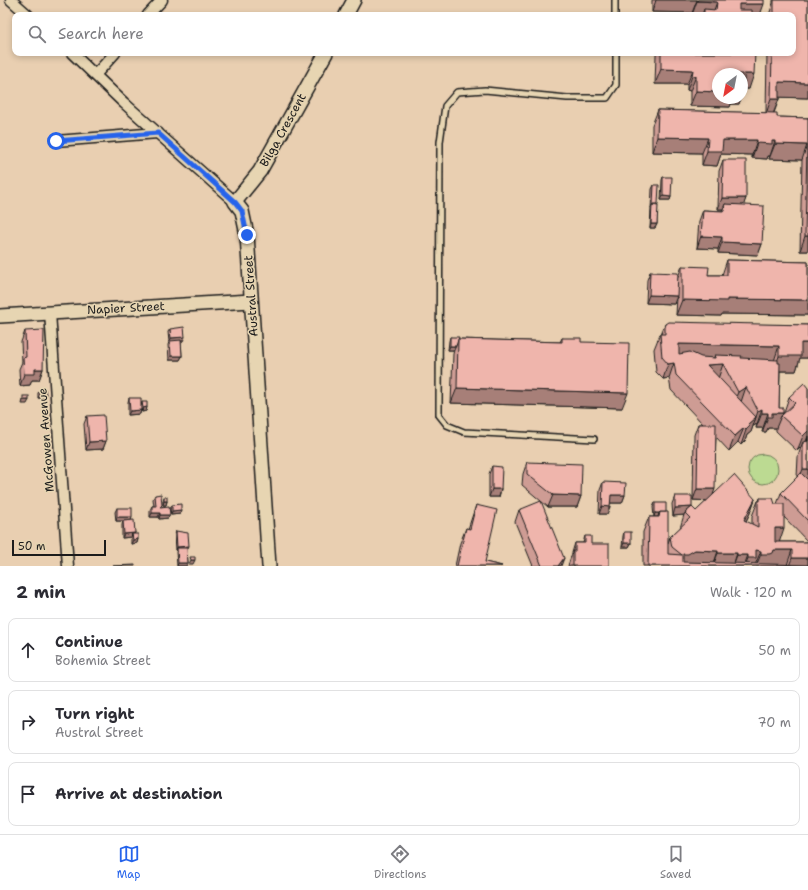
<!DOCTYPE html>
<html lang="en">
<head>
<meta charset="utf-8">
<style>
  body { margin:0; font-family:"Shantell Sans",sans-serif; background:#f2f2f3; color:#2b2b33 }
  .compass { position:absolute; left:712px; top:68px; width:36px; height:36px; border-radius:50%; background:#fff; box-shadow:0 2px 6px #0003; rotate:212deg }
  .scale { position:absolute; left:12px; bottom:10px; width:94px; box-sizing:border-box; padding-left:4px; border:2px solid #1c1c1c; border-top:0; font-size:11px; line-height:14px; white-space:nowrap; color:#1c1c1c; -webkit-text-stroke:3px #e7d5b2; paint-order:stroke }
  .stop { position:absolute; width:12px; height:12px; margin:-9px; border:3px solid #2563eb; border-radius:50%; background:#fff }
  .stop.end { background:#2563eb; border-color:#fff; box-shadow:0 1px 4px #0008 }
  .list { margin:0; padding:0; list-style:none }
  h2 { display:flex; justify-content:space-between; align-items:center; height:52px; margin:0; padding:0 16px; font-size:17px }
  h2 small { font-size:13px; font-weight:400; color:#7c7c81 }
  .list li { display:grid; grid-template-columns:26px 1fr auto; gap:12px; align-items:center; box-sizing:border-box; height:64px; margin:0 8px 8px; padding:0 8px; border:1px solid #e1e1e2; border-radius:8px }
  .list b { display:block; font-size:15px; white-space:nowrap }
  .list p { margin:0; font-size:13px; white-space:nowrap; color:#7c7c81 }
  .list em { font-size:13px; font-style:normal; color:#7c7c81 }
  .icon { flex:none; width:22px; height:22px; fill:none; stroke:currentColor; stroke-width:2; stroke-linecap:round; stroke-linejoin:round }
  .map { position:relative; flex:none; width:808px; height:566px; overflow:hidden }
  .search { position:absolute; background:#fff; box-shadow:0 2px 6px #0003; left:12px; right:12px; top:12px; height:44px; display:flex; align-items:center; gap:10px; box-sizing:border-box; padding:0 14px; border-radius:8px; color:#7c7c81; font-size:15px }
  .sheet { height:268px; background:#fff }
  nav { display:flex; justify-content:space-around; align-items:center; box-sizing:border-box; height:56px; border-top:1px solid #e1e1e2; background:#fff; font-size:11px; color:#7c7c81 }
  nav a { display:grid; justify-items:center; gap:2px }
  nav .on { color:#2563eb }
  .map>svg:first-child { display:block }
</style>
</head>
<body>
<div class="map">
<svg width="808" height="566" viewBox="0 0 808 566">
  <rect width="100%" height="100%" fill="#e9cfb1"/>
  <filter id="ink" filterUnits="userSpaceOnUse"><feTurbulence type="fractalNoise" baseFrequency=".025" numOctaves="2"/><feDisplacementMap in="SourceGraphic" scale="8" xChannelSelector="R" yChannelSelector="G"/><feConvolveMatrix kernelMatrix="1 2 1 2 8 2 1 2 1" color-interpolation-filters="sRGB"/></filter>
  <g filter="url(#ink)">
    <!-- green -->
    <circle fill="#bcda92" stroke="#6c7b57" cx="763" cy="469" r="15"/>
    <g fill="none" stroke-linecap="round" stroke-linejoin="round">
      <defs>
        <g id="service">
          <path d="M615,0V15"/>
          <path d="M594,439L464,432L447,425L439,415L440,142L445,106L457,92L485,90L567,98H607L616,85V53"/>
        </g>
        <g id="minor">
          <path d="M11,0L28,15"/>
          <path d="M148,15L162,0"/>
          <path d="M72,53L124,103L235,202"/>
          <path d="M96,74L115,53"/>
          <path d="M56,141L158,133"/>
          <path d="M50,313L68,566"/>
        </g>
        <g id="tertiary">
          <path d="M346,15L354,0"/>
          <path d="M0,316L251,301"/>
          <path d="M269,566L247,235L242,211L235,202L260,171L326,53"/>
        </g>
      </defs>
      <!-- service casing -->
      <use href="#service" stroke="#1c1c1c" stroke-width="8"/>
      <!-- minor casing -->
      <use href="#minor" stroke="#1c1c1c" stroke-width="13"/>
      <!-- tertiary casing -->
      <use href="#tertiary" stroke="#1c1c1c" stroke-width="16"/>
      <!-- service -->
      <use href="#service" stroke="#e7d5b2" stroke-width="5"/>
      <!-- minor -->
      <use href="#minor" stroke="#e7d5b2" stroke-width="10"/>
      <!-- tertiary -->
      <use href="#tertiary" stroke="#e7d5b2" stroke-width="13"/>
    </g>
    <!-- wall -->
    <g fill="#ce9c94" stroke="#1c1c1c" fill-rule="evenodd">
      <path d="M652,0H764L760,15H692V13L652,12Z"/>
      <path d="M773,0H808V98L779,97V99L774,113L777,117L808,118V117V251H800L802,160L769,159L770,156H768L767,159L752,158V155L721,154L717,166L702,165V153L652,152V125L658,110L766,113L767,53H793V15H769L773,3Z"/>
      <path d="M657,53H755L749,89H744L739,104H731L730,107L690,106V91L687,90V84H655L656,55Z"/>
      <path d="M723,160L746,198L743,205L762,244L758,255L718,253V249L697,248L699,221L703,210L722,211L723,209H718L719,171Z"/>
      <path d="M663,177L671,197L670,200H661L662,180Z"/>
      <path d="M654,185L657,206V224L655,228H650L652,189Z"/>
      <path d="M727,260L808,262V315L722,314L721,316L676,315L677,297L674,304L646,303L647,280L650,272L677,280L682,266L708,275H722Z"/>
      <path d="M665,324L808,325V358H800L796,371H780L779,408L783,413V414L784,412L789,397L808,388V542L784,517L779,542H808V566H643V532L649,517H654L653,507L655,503L666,512L668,543L670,537L680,528L684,515L673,516L672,504L675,496L692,507L696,511L707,501L693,500L694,435L698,424H703L671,390L669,378L663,379L656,372L654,349L660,334H661ZM757,424L756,428H763L762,432H766L768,428H776V431L797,451L801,447L798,457L797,477L781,493L777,504H775L760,498L759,501H758L752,516V525L746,521L750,513L755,499L713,494L716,437L729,451L738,442L741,445L745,441L747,435L751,432L753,426Z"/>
      <path d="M170,329L183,341H181L182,356L180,360H169L168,345L169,342L168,332Z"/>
      <path d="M25,331L43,369L39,380H32L30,385L20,386L19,369L22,362L21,342Z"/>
      <path d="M450,337L459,339L560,342L562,338L581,342L622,408L451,403L453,354L454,350H448L449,341Z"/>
      <path d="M40,390L46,394L44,398H38V393Z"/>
      <path d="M129,398L141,406L142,402L147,407L146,411L142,412L141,409L140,414L128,415V402Z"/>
      <path d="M87,416L106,441L103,449L86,450L84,424Z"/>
      <path d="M527,462L581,496L577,507H548L522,485L523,474Z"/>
      <path d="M492,466L501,489L499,497H489V474Z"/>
      <path d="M603,482L625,495L622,503H610L607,514H599L600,490Z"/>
      <path d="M155,495L162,506L170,515L168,518L159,519L158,517H150V510L152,506H154L153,499Z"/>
      <path d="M164,497L167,501L166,505H163V501Z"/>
      <path d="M172,505L180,514L171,515L170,509Z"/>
      <path d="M476,505L485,562L502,566H455L460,543L466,528L468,529Z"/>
      <path d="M117,508L131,520L135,533L134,534L138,539L137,543L131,544V537L122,538V525L123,521H116L115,512Z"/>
      <path d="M519,510L561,566H533L515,522Z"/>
      <path d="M176,531L187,550L188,563L186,566H177L176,552L177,550H176L175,535Z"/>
      <path d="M624,532L631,543L629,547H622L623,536Z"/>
      <path d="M585,536L591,544L609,566H568L575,543H583Z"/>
    </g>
    <!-- shaded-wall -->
    <g fill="#a77f78" stroke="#1c1c1c">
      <path d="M656,0H697L692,13L652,12Z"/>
      <path d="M697,1L717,2L712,15L704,9L702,15H692Z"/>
      <path d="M739,4H764L760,15H735Z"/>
      <path d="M661,69L693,70L687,84H655Z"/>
      <path d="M744,74H754L749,89H744L742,95V81Z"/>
      <path d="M692,76H696L690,91L687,90Z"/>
      <path d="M779,82L808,83V98L773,97Z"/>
      <path d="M696,91L718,92V98H741L739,104H731L730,107L690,106Z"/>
      <path d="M771,99H779L773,114H766Z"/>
      <path d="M657,137L708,138L702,153L652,152Z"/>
      <path d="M723,140H757L752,155L721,154L717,166L702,165L707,151Z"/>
      <path d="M772,141H775L770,156H768L767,159L752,158L757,143Z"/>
      <path d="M775,144L807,145L802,160L769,159Z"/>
      <path d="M663,196L671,197L670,200H661Z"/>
      <path d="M722,198H746L742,210L725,204L723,209H718Z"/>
      <path d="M653,204H658L656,208L652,205L651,208Z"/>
      <path d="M651,224H657L655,228H650Z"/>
      <path d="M701,236L722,237L718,249L697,248Z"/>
      <path d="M805,236H808V251H800Z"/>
      <path d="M722,242L762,244L758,255L718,253Z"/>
      <path d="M649,295L677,296L674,304L646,303Z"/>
      <path d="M727,299L808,300V315L722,314L721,316L676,315L682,300Z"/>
      <path d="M185,337L183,341L170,342L171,338Z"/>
      <path d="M801,343H808V358H800L796,371H774L779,356Z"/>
      <path d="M679,344L779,346L774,361L715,358V355L713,360L674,359Z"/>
      <path d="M450,346H456L454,350H448Z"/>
      <path d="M171,356H182L180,360H169Z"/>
      <path d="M674,363L669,378L663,379L668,364Z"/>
      <path d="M723,364L718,379L707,365Z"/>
      <path d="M35,369H43L39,380H32L30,385L20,386L24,374Z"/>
      <path d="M746,387L741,402L732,407L738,392Z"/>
      <path d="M457,388L628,393L622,408L451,403Z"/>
      <path d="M46,394L44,398H38L40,395Z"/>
      <path d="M23,400H29L27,404H22Z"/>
      <path d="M147,407L146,411L142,412L143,408Z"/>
      <path d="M762,409L757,424L753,426L758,411Z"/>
      <path d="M141,410L140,414L128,415L130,411Z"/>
      <path d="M762,413H768L763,428H756Z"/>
      <path d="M772,413H783L782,416H781L776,428H768L766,432H762L768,417Z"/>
      <path d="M756,417L751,432L747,435L745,441L741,445L748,424Z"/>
      <path d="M744,428L738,442L729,451L735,436Z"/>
      <path d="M808,431V441V436L805,444L803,442L801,447L797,451L803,436Z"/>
      <path d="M106,441L103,449L86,450L89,442Z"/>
      <path d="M803,469H808V484H797Z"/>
      <path d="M492,489H501L499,497H489Z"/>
      <path d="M697,489H715L711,501L693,500Z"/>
      <path d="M553,495L581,496L577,507H548Z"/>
      <path d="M611,495H625L622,503H608Z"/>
      <path d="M755,499L750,513L739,535L744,520Z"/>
      <path d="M164,501H167L166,505H163Z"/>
      <path d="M602,506L610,507L607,514H599Z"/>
      <path d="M692,507L685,513L684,515L673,516L675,508Z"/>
      <path d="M181,510L180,514L171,515L172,511Z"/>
      <path d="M152,513H160L158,517H150Z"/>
      <path d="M655,513H659L658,517H654Z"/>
      <path d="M160,515H170L168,518L159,519Z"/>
      <path d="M117,517H132L131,521H116Z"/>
      <path d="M775,528H784L779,543L770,542Z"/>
      <path d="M135,533L133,537L132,534L131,537L122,538L124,534Z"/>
      <path d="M138,539L137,543L131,544L133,540Z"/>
      <path d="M624,543H631L629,547H622Z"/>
      <path d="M189,546L187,550L177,548V550H176L177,547Z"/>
      <path d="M695,550L718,551L713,566H679L683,554Z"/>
      <path d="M756,550L761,551L755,565L745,566L748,558Z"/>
      <path d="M774,550H792L787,565L756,566L761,554Z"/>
      <path d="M718,553H737L733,566H713Z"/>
      <path d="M737,555H748L744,566H733Z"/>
      <path d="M564,558L561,566H558Z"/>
      <path d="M792,558H808V566H789Z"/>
      <path d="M191,560H195L193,564H189Z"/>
      <path d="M178,563H188L186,566H177Z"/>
    </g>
    <!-- building -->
    <g fill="#efb5ac" stroke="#1c1c1c">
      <path d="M698,0H764V4H739V10H752V15H704V9L716,10L717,2L697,1Z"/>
      <path d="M774,0H808V83L779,82V99H771L772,53H793V15H774Z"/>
      <path d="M661,53H755L754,74H744V89H742V74H718V92L696,91V76H692L693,70L661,69Z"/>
      <path d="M658,110L777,113V117L808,118V236H805L807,145L775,144V141H772V144L757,143V140H723L722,151H707L708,138L657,137Z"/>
      <path d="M723,160H746V198H722Z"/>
      <path d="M663,177H672L671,197L663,196Z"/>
      <path d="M654,185H659L658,204H653Z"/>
      <path d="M725,204L764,206L762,244L722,242V237L701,236L703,210L724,211Z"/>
      <path d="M652,205L658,206L657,224H651Z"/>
      <path d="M727,260L808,262V300L727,299V301L682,300V266L709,267L708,275H727Z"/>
      <path d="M650,272L678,273L677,296L649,295Z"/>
      <path d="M668,322L808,325V343H801V356H779V346L679,344V354L690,352L701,357L715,358V355L742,356L741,358L778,360V363H780L779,408H783V413H772V417H768V413H762V409L758,411L746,387L738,392L723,364L707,365L756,417L748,424L750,426L746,430L744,428L735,436L676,375L674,363L668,364L662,357L660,334H665V324Z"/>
      <path d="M184,327L185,337L171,338L170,329Z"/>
      <path d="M44,330L43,369H35V374H24L23,358L26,357L25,331Z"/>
      <path d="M450,337H459L456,346H450Z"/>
      <path d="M562,338H581V342L629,343L628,393L457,388L458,339L562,342Z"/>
      <path d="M181,340L182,356H171L170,341Z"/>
      <path d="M804,383L808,388V431L803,436L781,416L795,403L789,397Z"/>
      <path d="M45,389L46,394L40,395V390Z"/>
      <rect x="23" y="396" width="6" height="4"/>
      <path d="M129,398H141V410L130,411Z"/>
      <path d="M142,402H147V407L143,408Z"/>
      <path d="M104,415L106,441L89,442L87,416Z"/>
      <path d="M698,424H716L715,489H697Z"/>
      <path d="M808,436V469H803V442L808,441Z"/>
      <path d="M527,462L582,464L581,496L553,495L527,474Z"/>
      <path d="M492,466L502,467L501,489H492Z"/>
      <path d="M801,473L808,480V521L781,493Z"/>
      <path d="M734,475L755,499L744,520L758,527V501H760V498H773L775,504H784V528H775V542H808V558H792V550H774L773,553L769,554H761V551L756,550V558H748V555H737V553H718V551L695,550L688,554H683V562L808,565V566H648L649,517H659L660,512H668V554L682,555L672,547L670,537L690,518L685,513L692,507L696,511Z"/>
      <path d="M603,482L626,483L625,495H611L610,507L602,506Z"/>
      <path d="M161,494L162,505L160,507L169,506L170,515H160V513H152V506H156L155,495Z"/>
      <path d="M675,496H692V507L675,508Z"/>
      <rect x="164" y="497" width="3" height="4"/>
      <path d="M541,501L564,558L558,566H542L519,510Z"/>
      <path d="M655,503H666V512H660L659,513H655Z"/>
      <path d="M181,504V510L172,511V505Z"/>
      <path d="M476,505L497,510L485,562L502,566H457L466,528L470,529Z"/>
      <rect x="117" y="508" width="15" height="9"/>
      <path d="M134,520L135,533L124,534L123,521Z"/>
      <path d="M176,531L188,533L189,546L177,547Z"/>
      <rect x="624" y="532" width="7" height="11"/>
      <path d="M132,534H138V539L133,540Z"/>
      <path d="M585,536H591V544H609V566H573V551H575V543H585Z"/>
      <path d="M177,548H187L188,563H178Z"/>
      <path d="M190,557H195V560H191Z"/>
      <path d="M135,565V566H113Z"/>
    </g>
  </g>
  <g fill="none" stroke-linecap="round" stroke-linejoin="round" filter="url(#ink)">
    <!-- route -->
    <path stroke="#2563eb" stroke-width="5" d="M56,141L158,133L235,202L242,211L247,235"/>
  </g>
  <g text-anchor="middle" stroke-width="3" stroke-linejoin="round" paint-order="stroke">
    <!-- street labels -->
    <g font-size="12" fill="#1c1c1c" stroke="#e7d5b2">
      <text transform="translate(283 130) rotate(-61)" y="4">Bilga Crescent</text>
      <text transform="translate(251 296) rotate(-94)" y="4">Austral Street</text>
      <text transform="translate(126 308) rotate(-3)" y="4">Napier Street</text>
      <text transform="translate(46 440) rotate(-94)" y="4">McGowen Avenue</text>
    </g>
  </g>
</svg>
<svg class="compass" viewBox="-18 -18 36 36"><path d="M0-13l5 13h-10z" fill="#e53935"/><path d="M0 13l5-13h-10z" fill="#7c7c81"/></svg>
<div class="scale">50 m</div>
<div class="stop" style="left:56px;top:141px"></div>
<div class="stop end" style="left:247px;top:235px"></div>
<div class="search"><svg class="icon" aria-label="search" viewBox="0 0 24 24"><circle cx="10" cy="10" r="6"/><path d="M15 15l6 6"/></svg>Search here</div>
</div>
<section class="sheet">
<h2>2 min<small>Walk · 120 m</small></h2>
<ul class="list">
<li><svg class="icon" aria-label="ahead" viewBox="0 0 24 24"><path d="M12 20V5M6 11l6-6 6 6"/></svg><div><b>Continue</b><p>Bohemia Street</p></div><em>50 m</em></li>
<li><svg class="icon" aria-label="right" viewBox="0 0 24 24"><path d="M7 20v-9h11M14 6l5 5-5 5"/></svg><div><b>Turn right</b><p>Austral Street</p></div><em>70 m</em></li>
<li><svg class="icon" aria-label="arrive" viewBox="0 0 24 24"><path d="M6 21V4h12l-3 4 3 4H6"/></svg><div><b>Arrive at destination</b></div></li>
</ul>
</section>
<nav>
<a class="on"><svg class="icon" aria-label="map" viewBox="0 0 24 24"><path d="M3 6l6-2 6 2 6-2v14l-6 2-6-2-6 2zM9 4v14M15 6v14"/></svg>Map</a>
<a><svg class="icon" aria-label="directions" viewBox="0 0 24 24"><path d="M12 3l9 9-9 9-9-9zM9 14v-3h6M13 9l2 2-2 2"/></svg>Directions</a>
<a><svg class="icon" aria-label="saved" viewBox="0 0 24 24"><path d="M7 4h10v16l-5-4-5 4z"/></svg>Saved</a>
</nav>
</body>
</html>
